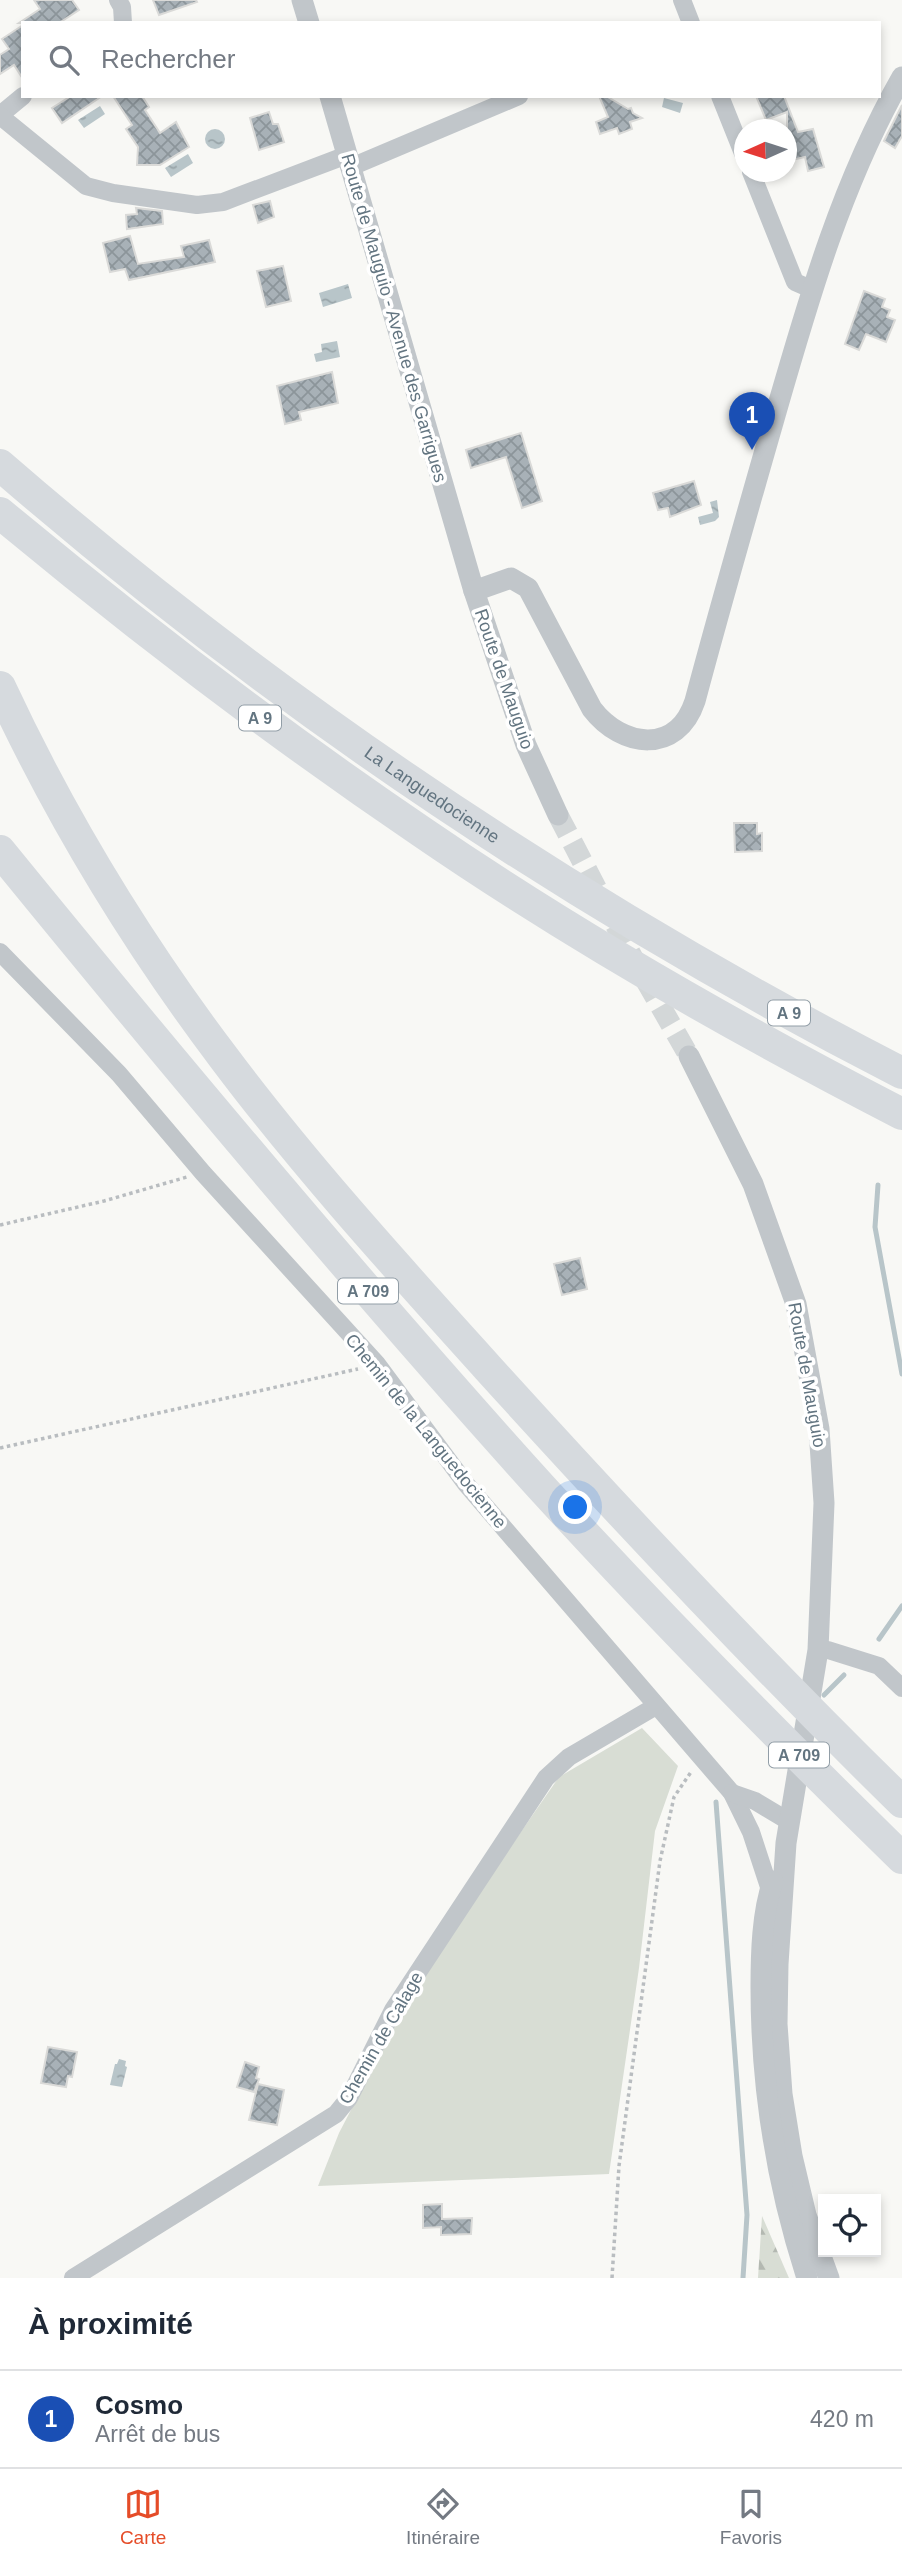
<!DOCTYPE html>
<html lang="fr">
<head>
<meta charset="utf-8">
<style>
  body { margin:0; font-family:Arial,sans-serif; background:#f6f6f7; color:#1f2937 }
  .controls { position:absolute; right:21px; bottom:21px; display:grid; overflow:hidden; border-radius:0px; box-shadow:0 4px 10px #0003 }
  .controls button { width:63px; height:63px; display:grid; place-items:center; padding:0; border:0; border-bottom:2px solid #e0e1e3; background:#fff; color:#1f2937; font:35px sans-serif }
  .compass { position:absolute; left:734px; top:119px; width:63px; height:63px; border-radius:50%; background:#fff; box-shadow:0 4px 10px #0003; rotate:267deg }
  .you { position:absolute; left:576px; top:1508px; width:24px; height:24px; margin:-18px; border:5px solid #fff; border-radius:50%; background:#1a73e8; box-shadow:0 0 0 10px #1a73e833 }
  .badge { display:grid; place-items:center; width:46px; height:46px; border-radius:50%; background:#e54c28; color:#fff; font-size:23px; font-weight:700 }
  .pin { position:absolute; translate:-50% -58px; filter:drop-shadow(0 2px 4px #0008) }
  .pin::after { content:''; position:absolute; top:37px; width:24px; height:21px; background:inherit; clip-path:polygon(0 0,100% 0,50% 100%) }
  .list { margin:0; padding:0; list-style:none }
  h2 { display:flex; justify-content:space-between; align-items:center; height:91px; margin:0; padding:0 28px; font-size:30px }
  h2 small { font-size:23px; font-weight:400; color:#747a83 }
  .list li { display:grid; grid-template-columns:46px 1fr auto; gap:21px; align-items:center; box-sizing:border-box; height:98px; padding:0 28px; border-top:2px solid #e0e1e3 }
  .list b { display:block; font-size:26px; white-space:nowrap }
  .list p { margin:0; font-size:23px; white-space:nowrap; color:#747a83 }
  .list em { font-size:23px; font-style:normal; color:#747a83 }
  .icon { flex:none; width:38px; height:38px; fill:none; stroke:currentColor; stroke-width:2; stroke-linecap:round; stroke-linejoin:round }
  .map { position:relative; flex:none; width:902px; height:2278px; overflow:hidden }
  .search { position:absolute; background:#fff; box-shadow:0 4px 10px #0003; left:21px; right:21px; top:21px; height:77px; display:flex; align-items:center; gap:18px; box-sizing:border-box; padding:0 24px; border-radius:0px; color:#747a83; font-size:26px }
  .sheet { height:189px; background:#fff }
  nav { display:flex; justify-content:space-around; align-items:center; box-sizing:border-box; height:98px; border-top:2px solid #e0e1e3; background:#fff; font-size:19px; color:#747a83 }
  nav a { display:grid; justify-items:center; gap:4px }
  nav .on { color:#e54c28 }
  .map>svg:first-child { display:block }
</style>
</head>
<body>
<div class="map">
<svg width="902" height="2278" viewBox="0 0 902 2278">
  <defs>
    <pattern id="forest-firs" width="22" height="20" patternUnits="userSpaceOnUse" patternTransform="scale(1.75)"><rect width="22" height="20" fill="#d8ddd4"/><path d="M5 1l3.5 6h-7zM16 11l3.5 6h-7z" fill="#b3b8b1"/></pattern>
    <pattern id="water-ripples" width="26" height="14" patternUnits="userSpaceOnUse" patternTransform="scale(1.75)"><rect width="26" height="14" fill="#b8c5c9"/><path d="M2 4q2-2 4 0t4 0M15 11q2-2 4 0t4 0" fill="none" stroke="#99a5a9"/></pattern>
    <pattern id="building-cross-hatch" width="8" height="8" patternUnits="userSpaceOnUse" patternTransform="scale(1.75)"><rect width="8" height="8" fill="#a8b1b7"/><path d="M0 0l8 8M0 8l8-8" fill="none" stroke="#8c959a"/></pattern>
  </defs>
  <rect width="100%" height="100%" fill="#f8f8f5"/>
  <!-- green -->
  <path fill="#d8ddd4" d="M642,1728L678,1766L655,1831L639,1968L609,2174L318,2186L339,2133L419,1979L559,1777Z"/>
  <!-- forest -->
  <path fill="url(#forest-firs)" d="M762,2216L789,2278H758Z"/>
  <!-- water -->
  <g fill="url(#water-ripples)">
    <path d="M664,98L683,103L680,113L662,107Z"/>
    <path d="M100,106L105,114L84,128L78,120Z"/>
    <circle cx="215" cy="139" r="10"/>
    <path d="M188,154L193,163L171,177L165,168Z"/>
    <path d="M348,284L352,298L323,307L319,293Z"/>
    <path d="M337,341L340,357L316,362L314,354L322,352L321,344Z"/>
    <path d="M717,500L719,517L715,521L700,525L698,517L713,513L710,502Z"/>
    <path d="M119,2059L126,2061L125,2066L127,2067L122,2087L110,2085L115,2064H117Z"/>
  </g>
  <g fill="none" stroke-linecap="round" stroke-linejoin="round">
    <!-- stream -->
    <g stroke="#b8c5c9" stroke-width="5">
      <path d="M878,1185L875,1227L902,1374"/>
      <path d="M879,1639L902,1606"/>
      <path d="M824,1695L844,1675"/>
      <path d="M716,1802L747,2215L743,2278"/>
    </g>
  </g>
  <!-- building -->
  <g fill="url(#building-cross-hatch)" stroke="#dadad8" stroke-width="2">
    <path d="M34,0H72L79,10L59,23H19L40,9Z"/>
    <path d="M153,0H196L197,2L159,15Z"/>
    <path d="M23,25V79L14,65L0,74V55L9,49L2,39Z"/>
    <path d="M71,96H102L62,123L52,108Z"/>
    <path d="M113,96H142L149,107L145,110L160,133L176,122L189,147L160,165H137L138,147L126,129L132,125Z"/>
    <path d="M599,96H606L628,109L631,108L633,113L642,118L630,122L632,129L619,134L617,128L600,134L596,122L608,117Z"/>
    <path d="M756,96H784L798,132L813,129L824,167L808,171L805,157L787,161V112L766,120Z"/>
    <path d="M902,105V136L895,148L884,141Z"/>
    <path d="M269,112L273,124H278L284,142L259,150L250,118Z"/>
    <path d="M270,201L274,217L258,223L253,205Z"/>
    <path d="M136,208L162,211L163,224L127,229L126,215L137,214Z"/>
    <path d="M130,236L138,264L184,257L181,246L209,240L215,262L129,280L125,269L110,272L103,243Z"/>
    <path d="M283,266L291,301L266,307L257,271Z"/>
    <path d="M864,291L885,299L882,307L890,310L887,317L895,320L886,342L866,334L859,350L845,344Z"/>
    <path d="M332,372L338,403L299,412L301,420L285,424L277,386Z"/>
    <path d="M521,433L542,501L522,508L506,457L471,468L466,450Z"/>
    <path d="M694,481L701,505L670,517L668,508L658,510L653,493Z"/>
    <path d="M734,823H757V834L762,833V851L735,852Z"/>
    <path d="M580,1258L587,1289L562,1295L554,1264Z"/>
    <path d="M48,2047L77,2052L72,2077L68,2076L66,2087L41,2083Z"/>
    <path d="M245,2062L259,2067L256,2078L259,2079L254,2092L237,2087Z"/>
    <path d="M258,2084L284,2090L277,2125L249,2120Z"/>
    <path d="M442,2204V2219L472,2218L471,2234L441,2235V2227L423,2228V2205Z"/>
  </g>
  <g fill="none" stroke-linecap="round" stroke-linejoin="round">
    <!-- tertiary-tunnel -->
    <path stroke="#d3d7d8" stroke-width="21" stroke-dasharray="21 10" stroke-linecap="butt" d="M558,815L634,960L689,1056"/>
    <!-- path -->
    <g stroke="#b9bdc0" stroke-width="3.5" stroke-dasharray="3.5 3.5" stroke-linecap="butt">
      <path d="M0,1225L104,1201L187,1177"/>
      <path d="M0,1448L358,1369"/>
      <path d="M612,2278L619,2166L660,1861L674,1797L691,1772"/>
    </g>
    <!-- minor -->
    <g stroke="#c1c6ca" stroke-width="18">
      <path d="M118,0L122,7L123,23"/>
      <path d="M682,0L691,23"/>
      <path d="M720,96L744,156"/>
      <path d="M0,115L23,96"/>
      <path d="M0,116L86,186L113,193L197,205L223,202L347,155"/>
      <path d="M351,167L519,96"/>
      <path d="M751,172L795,282L811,289"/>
      <path d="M0,952L119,1074L203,1173L377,1364L466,1484L732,1793L751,1832L770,1890"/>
      <path d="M818,1650H828L879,1666L902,1688"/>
      <path d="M732,1793L755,1801L790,1822"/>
      <path d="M73,2278L336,2114L349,2098L393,2010L546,1778L569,1757L656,1706"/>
    </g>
    <!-- tertiary -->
    <g stroke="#c1c6ca" stroke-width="21">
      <path d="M302,0L309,23"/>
      <path d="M330,96L474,591L526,745L558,815"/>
      <path d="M474,591L511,578L528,588L592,709C622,748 677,755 695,701C720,607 747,513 774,419C808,301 841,184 902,77"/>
      <path d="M689,1056L753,1184L796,1304L819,1429L824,1503L818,1650L786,1843L778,1964L777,2024L782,2094L792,2156L806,2215L829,2278"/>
      <path d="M773,1881C762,1913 761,1953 761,1987C761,2088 776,2183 807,2278"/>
    </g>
    <!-- motorway -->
    <g stroke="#d6dade" stroke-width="32">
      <path id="s1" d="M0,465C274,703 579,907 902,1073"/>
      <path d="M0,513C136,626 276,733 422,832C575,937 737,1029 902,1114"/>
      <path d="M0,687C61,818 137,943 224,1058C305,1166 397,1267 487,1367C622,1516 759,1662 902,1802"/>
      <path d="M0,851C176,1067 355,1281 542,1488C658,1615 779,1738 902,1858"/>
    </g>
  </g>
  <g text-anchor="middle" stroke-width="7" stroke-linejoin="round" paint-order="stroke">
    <!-- shield labels -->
    <g fill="#fff" stroke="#929ea7" stroke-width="2">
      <rect x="239" y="705.5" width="42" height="25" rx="5"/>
      <rect x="768" y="1000.5" width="42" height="25" rx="5"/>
      <rect x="338" y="1278.5" width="60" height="25" rx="5"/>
      <rect x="769" y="1742.5" width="60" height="25" rx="5"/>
    </g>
    <g font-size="16" font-weight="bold" fill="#637581">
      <text x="260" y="724">A 9</text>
      <text x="789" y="1019">A 9</text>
      <text x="368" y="1297">A 709</text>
      <text x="799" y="1761">A 709</text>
    </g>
    <!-- street labels -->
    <g font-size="18" fill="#637581" stroke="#fff">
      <text transform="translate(394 318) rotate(74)" y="6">Route de Mauguio - Avenue des Garrigues</text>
      <text transform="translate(504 679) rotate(71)" y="6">Route de Mauguio</text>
      <text dy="6" stroke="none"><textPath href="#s1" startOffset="544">La Languedocienne</textPath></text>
      <text transform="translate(807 1375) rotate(80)" y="6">Route de Mauguio</text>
      <text transform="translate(426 1431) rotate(51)" y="6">Chemin de la Languedocienne</text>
      <text transform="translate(381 2038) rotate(-60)" y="6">Chemin de Calage</text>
    </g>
  </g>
</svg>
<div class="controls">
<button><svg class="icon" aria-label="locate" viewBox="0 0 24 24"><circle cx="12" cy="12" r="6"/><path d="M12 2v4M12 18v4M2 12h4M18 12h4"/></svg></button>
</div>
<svg class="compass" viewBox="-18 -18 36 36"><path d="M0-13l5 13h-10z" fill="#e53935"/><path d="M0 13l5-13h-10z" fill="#747a83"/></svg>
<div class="you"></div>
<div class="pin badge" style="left:752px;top:450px;background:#1a4fb4">1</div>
<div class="search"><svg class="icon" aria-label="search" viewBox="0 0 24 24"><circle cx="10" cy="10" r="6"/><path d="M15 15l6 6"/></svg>Rechercher</div>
</div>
<section class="sheet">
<h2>À proximité<small></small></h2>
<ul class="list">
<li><span class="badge" style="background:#1a4fb4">1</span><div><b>Cosmo</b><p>Arrêt de bus</p></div><em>420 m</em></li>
</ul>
</section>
<nav>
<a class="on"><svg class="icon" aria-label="map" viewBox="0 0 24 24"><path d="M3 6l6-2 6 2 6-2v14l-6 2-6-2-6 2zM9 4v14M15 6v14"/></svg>Carte</a>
<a><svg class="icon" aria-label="directions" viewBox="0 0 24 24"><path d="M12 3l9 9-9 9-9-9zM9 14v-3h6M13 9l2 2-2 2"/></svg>Itinéraire</a>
<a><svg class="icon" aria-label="saved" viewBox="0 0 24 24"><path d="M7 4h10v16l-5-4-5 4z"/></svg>Favoris</a>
</nav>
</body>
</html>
